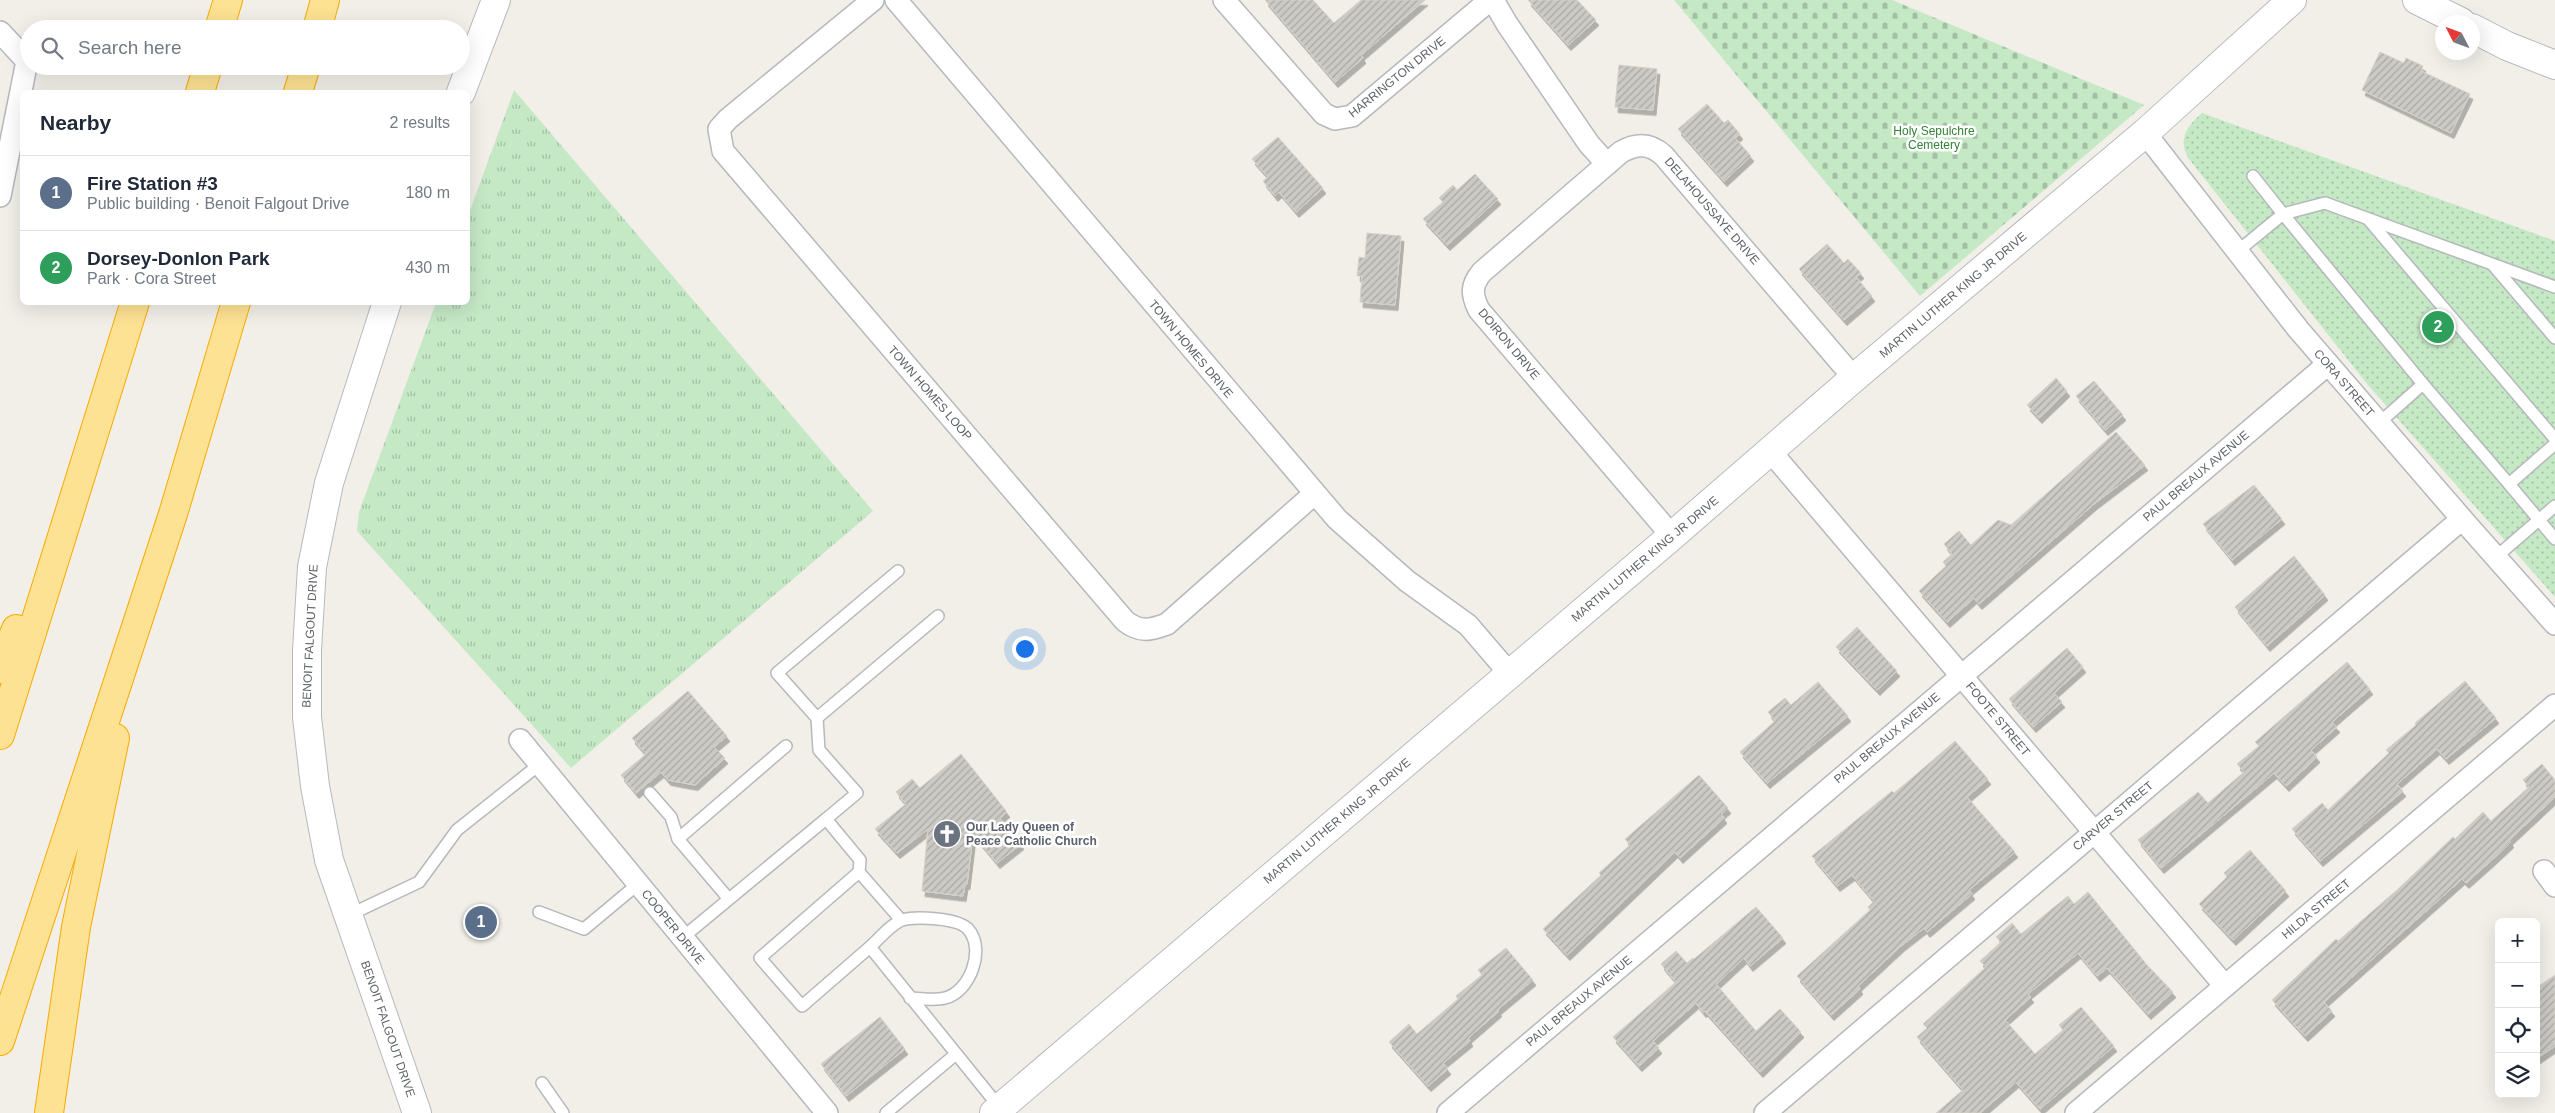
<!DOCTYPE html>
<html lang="en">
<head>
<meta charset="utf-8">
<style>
  body { margin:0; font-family:Helvetica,sans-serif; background:#f2f2f3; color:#1f2937 }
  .controls { position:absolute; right:15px; bottom:15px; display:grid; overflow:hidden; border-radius:8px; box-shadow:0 5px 20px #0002 }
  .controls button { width:45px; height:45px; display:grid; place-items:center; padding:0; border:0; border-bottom:1px solid #e0e1e3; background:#fff; color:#1f2937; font:25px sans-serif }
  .compass { position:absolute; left:2435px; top:15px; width:45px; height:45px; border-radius:50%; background:#fff; box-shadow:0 5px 20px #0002; rotate:312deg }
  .you { position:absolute; left:1024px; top:648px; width:18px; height:18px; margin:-12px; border:4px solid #fff; border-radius:50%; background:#1a73e8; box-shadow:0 0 0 8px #1a73e833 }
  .badge { display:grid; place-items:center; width:32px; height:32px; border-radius:50%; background:#2563eb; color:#fff; font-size:16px; font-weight:700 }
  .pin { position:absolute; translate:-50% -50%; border:2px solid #fff; box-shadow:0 1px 5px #0006 }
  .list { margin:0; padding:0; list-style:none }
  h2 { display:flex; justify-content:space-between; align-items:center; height:65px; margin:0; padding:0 20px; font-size:21px }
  h2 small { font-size:16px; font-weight:400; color:#747a83 }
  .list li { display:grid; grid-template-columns:32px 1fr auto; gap:15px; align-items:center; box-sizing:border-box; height:75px; padding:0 20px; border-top:1px solid #e0e1e3 }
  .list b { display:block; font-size:19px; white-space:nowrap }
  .list p { margin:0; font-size:16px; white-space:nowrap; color:#747a83 }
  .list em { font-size:16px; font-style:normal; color:#747a83 }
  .icon { flex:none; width:28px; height:28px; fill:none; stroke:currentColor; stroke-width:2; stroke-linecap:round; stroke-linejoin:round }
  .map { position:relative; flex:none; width:2555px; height:1113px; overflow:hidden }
  .search { position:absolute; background:#fff; box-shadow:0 5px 20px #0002; left:20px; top:20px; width:450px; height:55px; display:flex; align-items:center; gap:12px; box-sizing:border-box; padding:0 18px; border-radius:28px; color:#747a83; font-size:19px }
  .panel { position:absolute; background:#fff; box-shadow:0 5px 20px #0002; left:20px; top:90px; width:450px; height:215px; border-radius:8px }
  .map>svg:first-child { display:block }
</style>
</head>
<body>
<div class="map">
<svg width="2555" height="1113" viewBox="0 0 2555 1113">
  <defs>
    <pattern id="grass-tufts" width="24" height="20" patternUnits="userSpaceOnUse" patternTransform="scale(1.25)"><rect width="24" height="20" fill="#c5e8c5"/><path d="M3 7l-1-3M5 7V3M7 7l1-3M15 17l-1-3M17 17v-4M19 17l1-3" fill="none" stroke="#a3c0a4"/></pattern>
    <pattern id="cemetery-stones" width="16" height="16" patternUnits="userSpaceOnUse" patternTransform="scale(1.25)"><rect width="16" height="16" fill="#c5e8c5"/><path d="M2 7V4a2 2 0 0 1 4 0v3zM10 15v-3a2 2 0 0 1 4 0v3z" fill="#a3c0a4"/></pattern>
    <pattern id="park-dots" width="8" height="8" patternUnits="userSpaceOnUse" patternTransform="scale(1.25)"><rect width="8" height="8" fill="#c5e8c5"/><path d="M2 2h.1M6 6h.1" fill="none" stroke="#a3c0a4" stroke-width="1.8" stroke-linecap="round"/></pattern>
    <pattern id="building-hatch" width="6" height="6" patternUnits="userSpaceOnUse" patternTransform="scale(1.25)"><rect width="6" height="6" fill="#cccac5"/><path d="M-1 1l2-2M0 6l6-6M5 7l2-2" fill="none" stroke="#a9a8a4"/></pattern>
    <filter id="shadow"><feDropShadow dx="3" dy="5.5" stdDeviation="0" flood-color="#0004"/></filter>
  </defs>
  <rect width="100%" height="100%" fill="#f1efe8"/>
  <!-- grass -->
  <path fill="url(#grass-tufts)" d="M514,90L873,511L571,768L357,531L359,512L436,303L468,302V216Z"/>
  <!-- cemetery -->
  <path fill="url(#cemetery-stones)" d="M1674,0H1892L2144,105L1920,296Z"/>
  <!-- park -->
  <path fill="url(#park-dots)" d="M2202,113L2555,241V597L2368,385L2189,159C2177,140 2187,126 2202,113Z"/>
  <!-- building -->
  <g fill="url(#building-hatch)" stroke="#d6d1c6" filter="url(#shadow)">
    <path d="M1265,0H1313L1334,23L1361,0H1425L1361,55L1363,58L1335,82Z"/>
    <path d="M1528,0H1577L1596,20L1568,45Z"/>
    <path d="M2380,52L2404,63L2406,58L2423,66L2421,71L2470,94L2451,133L2362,90Z"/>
    <path d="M1619,65L1657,69L1653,110L1615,107Z"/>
    <path d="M1707,104L1724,123L1728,120L1740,134L1735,138L1751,156L1724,181L1678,129Z"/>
    <path d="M1278,137L1323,188L1296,212L1279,192L1275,196L1263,181L1268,177L1252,159Z"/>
    <path d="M1475,174L1498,199L1447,245L1423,219L1443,202L1439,198L1453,185L1457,190Z"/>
    <path d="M1367,233L1401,236L1395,305L1360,302L1362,276H1357L1359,257L1365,258Z"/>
    <path d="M1827,244L1844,263L1848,259L1861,273L1856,277L1872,296L1844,320L1799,269Z"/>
    <path d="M2056,378L2067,391L2039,418L2027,405Z"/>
    <path d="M2094,381L2123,415L2105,430L2076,396Z"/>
    <path d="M2116,432L2145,465L2094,504L1979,604L1974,598L1947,622L1919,591L1946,566L1943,562L1952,554L1944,544L1959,531L1971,545L1998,520L2011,525Z"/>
    <path d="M2254,485L2282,519L2232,560L2203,524Z"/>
    <path d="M2294,556L2325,595L2267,646L2235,607Z"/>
    <path d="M1857,627L1897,671L1877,690L1836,647Z"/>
    <path d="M2067,648L2083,667L2054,693L2062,702L2033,727L2009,699Z"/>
    <path d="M2347,662L2370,689L2332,722L2337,727L2311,750L2317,757L2286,786L2274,773L2161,868L2138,840L2198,792L2208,803L2244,772L2237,764L2259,746L2255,742Z"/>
    <path d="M2465,681L2496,718L2446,759L2437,749L2397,784L2403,791L2320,861L2292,829L2322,803L2328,810L2389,753L2386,750L2416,725L2415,723Z"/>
    <path d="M1818,682L1848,716L1767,783L1740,752L1775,721L1768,712L1785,698L1791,705Z"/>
    <path d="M688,691L727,736L714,747L725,758L695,785L668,780L661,772L636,793L621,775L646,754L632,738Z"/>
    <path d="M1955,741L1988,779L1967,797L2015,852L1969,890L1972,894L1927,932L1924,928L1901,946L1858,986L1860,989L1831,1015L1797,976L1870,910L1868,907L1874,901L1852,875L1837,886L1812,856L1892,791L1894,793L1912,778Z"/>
    <path d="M961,754L1007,812L1000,818L1021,844L997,863L973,834L967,884H965L963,896L922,891L928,829L897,853L875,829L906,804L896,792L912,779L920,788Z"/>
    <path d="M2542,764L2555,780V797L2509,840L2511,842L2494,858L2466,883L2462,879L2324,1002L2332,1011L2305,1036L2272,1000L2336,939L2338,941L2397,890L2453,837L2455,839L2483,812L2491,821L2529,787L2523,780Z"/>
    <path d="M1699,775L1728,808L1721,814L1724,818L1680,858L1675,852L1567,955L1543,929L1601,875L1599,873L1630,845L1625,839Z"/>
    <path d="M2250,850L2286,891L2233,940L2199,904L2227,877L2224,873Z"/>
    <path d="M2088,892L2147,965L2173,992L2148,1014L2107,968L2097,976L2078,953L2028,994L2031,997L2005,1020L2035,1054L2063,1030L2059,1025L2081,1007L2114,1046L2040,1109L2016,1082L1980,1113H1936L1963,1090L1917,1037L1927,1028L1923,1024L1986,967L1980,961L2001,942L1996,937L2012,923L2021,934L2068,896L2074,904Z"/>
    <path d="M1756,907L1783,938L1750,966L1744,958L1716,984L1756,1031L1780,1009L1801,1032L1760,1072L1705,1011L1703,1012L1696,1003L1653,1041L1659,1048L1639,1066L1613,1037L1676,982L1661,964L1676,951L1687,963L1693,958L1694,959Z"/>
    <path d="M1506,948L1533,980L1497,1010L1499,1011L1468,1038L1470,1041L1443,1063L1448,1069L1428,1086L1389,1042L1409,1024L1417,1034L1458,999L1456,996L1482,975L1478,970Z"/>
    <path d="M2555,975V1046L2536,1059V988Z"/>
    <path d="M880,1017L905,1049L846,1096L821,1064Z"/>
  </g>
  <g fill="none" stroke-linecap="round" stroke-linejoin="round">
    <defs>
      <g id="lane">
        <path d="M2253,176L2283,214L2325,203L2555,287"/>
        <path d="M2368,219L2555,439"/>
        <path d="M2238,251L2283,214L2423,384L2379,423"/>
        <path d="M2493,265L2555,338"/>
        <path d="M2423,384L2509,484"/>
        <path d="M2555,444L2509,484L2555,539"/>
        <path d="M2496,557L2555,506"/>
        <path d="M817,718L777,673L898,571"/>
        <path d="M650,793L671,817L678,839"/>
        <path d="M826,819L857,793L819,750L817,718L938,616"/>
        <path d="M728,898L678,839L786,746"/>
        <path d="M539,912L584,929L638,884"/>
        <path d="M349,915L419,882L457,830L540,764"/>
        <path d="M682,938L826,819L860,860L859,872"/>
        <path d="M870,947L802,1006L760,958L859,872L901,920"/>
        <path d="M910,998C921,998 934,1001 945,998C970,992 986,949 968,929C958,918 916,916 902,920C891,924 879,939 870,947L1000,1108"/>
        <path d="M542,1083L563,1113"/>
        <path d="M886,1113L956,1054"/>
      </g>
      <g id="street">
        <path d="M873,0L728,119L719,129L723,151L1125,621C1140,633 1151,630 1167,624L1314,494"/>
        <path d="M896,0L1337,519L1407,581L1468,625L1510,674"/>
        <path d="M1224,0L1324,114L1335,119L1352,116L1490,0"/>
        <path d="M1493,0L1507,24L1589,144L1607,164"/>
        <path d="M0,32L27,61L0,196"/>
        <path d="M2145,133L2298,329L2462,519L2555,624"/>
        <path d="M1771,452L2225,986"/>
        <path d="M1672,536L1479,310C1471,294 1471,285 1482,272L1621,152C1637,143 1650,143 1664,156L1854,378"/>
        <path d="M520,740L827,1113"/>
        <path d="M2544,871L2555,886"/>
        <path d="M1448,1113L2328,364"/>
        <path d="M1765,1113L2462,519"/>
        <path d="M2076,1113L2555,705"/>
      </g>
      <g id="secondary">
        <path d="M2417,0L2461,22"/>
        <path d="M2472,28L2507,46L2555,65"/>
        <path d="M461,92L496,0"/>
        <path d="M387,302L329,483L312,567L307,650V717L315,786L329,860L417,1113"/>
        <path d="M994,1113L1672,536L1854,378L2145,133L2292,0"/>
      </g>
      <g id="highway">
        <path d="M219,29L228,0"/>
        <path d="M317,29L325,0"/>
        <path d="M200,92L208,66"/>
        <path d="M298,92L306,66"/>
        <path d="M0,669L16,629"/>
        <path d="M0,735L135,302"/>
        <path d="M0,1041L173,514L236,302"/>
        <path d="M49,1113L76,927L115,738"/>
      </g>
    </defs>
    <!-- lane casing -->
    <use href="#lane" stroke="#b5b8bc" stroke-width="14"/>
    <!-- street casing -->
    <use href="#street" stroke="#b5b8bc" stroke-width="24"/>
    <!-- secondary casing -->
    <use href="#secondary" stroke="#b6babf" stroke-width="30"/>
    <!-- highway casing -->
    <use href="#highway" stroke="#f9ab00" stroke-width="30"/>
    <!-- lane -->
    <use href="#lane" stroke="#fff" stroke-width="11"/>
    <!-- street -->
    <use href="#street" stroke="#fff" stroke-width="21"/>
    <!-- secondary -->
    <use href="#secondary" stroke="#fff" stroke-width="28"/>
    <!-- highway -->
    <use href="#highway" stroke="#fde293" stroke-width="28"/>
  </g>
  <!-- icons -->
  <defs>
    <symbol id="church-disc" viewBox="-11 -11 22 22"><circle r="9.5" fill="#6b7280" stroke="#fff"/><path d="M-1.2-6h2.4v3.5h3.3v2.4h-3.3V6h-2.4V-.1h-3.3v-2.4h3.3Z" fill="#fff"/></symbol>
  </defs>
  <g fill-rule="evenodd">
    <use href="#church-disc" x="931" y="818" width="32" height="32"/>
  </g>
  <g text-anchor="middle" stroke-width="5" stroke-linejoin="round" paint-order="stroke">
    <!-- street labels -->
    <g font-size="12" fill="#5f6368" stroke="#fff">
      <text transform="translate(1397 77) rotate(-39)" y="4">HARRINGTON DRIVE</text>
      <text transform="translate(1712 211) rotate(49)" y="4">DELAHOUSSAYE DRIVE</text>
      <text transform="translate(1953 295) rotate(-40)" y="4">MARTIN LUTHER KING JR DRIVE</text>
      <text transform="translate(1509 344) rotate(50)" y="4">DOIRON DRIVE</text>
      <text transform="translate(1191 349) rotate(50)" y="4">TOWN HOMES DRIVE</text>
      <text transform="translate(2344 383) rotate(49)" y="4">CORA STREET</text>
      <text transform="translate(930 393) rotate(49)" y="4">TOWN HOMES LOOP</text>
      <text transform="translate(2196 476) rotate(-40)" y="4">PAUL BREAUX AVENUE</text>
      <text transform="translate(1645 559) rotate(-40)" y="4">MARTIN LUTHER KING JR DRIVE</text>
      <text transform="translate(310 636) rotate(-87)" y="4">BENOIT FALGOUT DRIVE</text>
      <text transform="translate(1998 719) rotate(50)" y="4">FOOTE STREET</text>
      <text transform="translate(1887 738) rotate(-40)" y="4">PAUL BREAUX AVENUE</text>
      <text transform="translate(2113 816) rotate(-40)" y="4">CARVER STREET</text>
      <text transform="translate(1337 821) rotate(-40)" y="4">MARTIN LUTHER KING JR DRIVE</text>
      <text transform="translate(2316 909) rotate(-40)" y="4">HILDA STREET</text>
      <text transform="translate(673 927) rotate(51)" y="4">COOPER DRIVE</text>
      <text transform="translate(1579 1001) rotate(-40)" y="4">PAUL BREAUX AVENUE</text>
      <text transform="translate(388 1029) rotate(71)" y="4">BENOIT FALGOUT DRIVE</text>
    </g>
    <!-- park labels -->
    <g font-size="12" fill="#348238" stroke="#fff">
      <text x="1934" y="135">Holy Sepulchre<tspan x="1934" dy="14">Cemetery</tspan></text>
    </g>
    <!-- worship labels -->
    <g font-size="12" font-weight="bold" fill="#5b616d" stroke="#fff" text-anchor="start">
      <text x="966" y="831">Our Lady Queen of<tspan x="966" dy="14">Peace Catholic Church</tspan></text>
    </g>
  </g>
</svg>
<div class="controls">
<button>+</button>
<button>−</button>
<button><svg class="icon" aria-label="locate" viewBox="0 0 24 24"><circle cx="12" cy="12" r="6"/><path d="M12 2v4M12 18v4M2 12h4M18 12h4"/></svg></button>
<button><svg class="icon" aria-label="layers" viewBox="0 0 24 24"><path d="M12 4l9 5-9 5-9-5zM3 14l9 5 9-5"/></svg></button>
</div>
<svg class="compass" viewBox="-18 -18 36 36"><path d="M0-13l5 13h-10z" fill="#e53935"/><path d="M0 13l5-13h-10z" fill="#747a83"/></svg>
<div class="you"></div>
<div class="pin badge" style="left:481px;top:922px;background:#5c6f8a">1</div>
<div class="pin badge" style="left:2438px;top:327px;background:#2e9e5b">2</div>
<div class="search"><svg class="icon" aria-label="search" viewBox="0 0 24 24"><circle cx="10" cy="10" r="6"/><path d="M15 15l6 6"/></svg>Search here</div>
<section class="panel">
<h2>Nearby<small>2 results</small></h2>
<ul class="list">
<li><span class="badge" style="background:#5c6f8a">1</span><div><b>Fire Station #3</b><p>Public building · Benoit Falgout Drive</p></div><em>180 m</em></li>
<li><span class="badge" style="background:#2e9e5b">2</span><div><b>Dorsey-Donlon Park</b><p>Park · Cora Street</p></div><em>430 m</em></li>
</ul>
</section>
</div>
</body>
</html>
